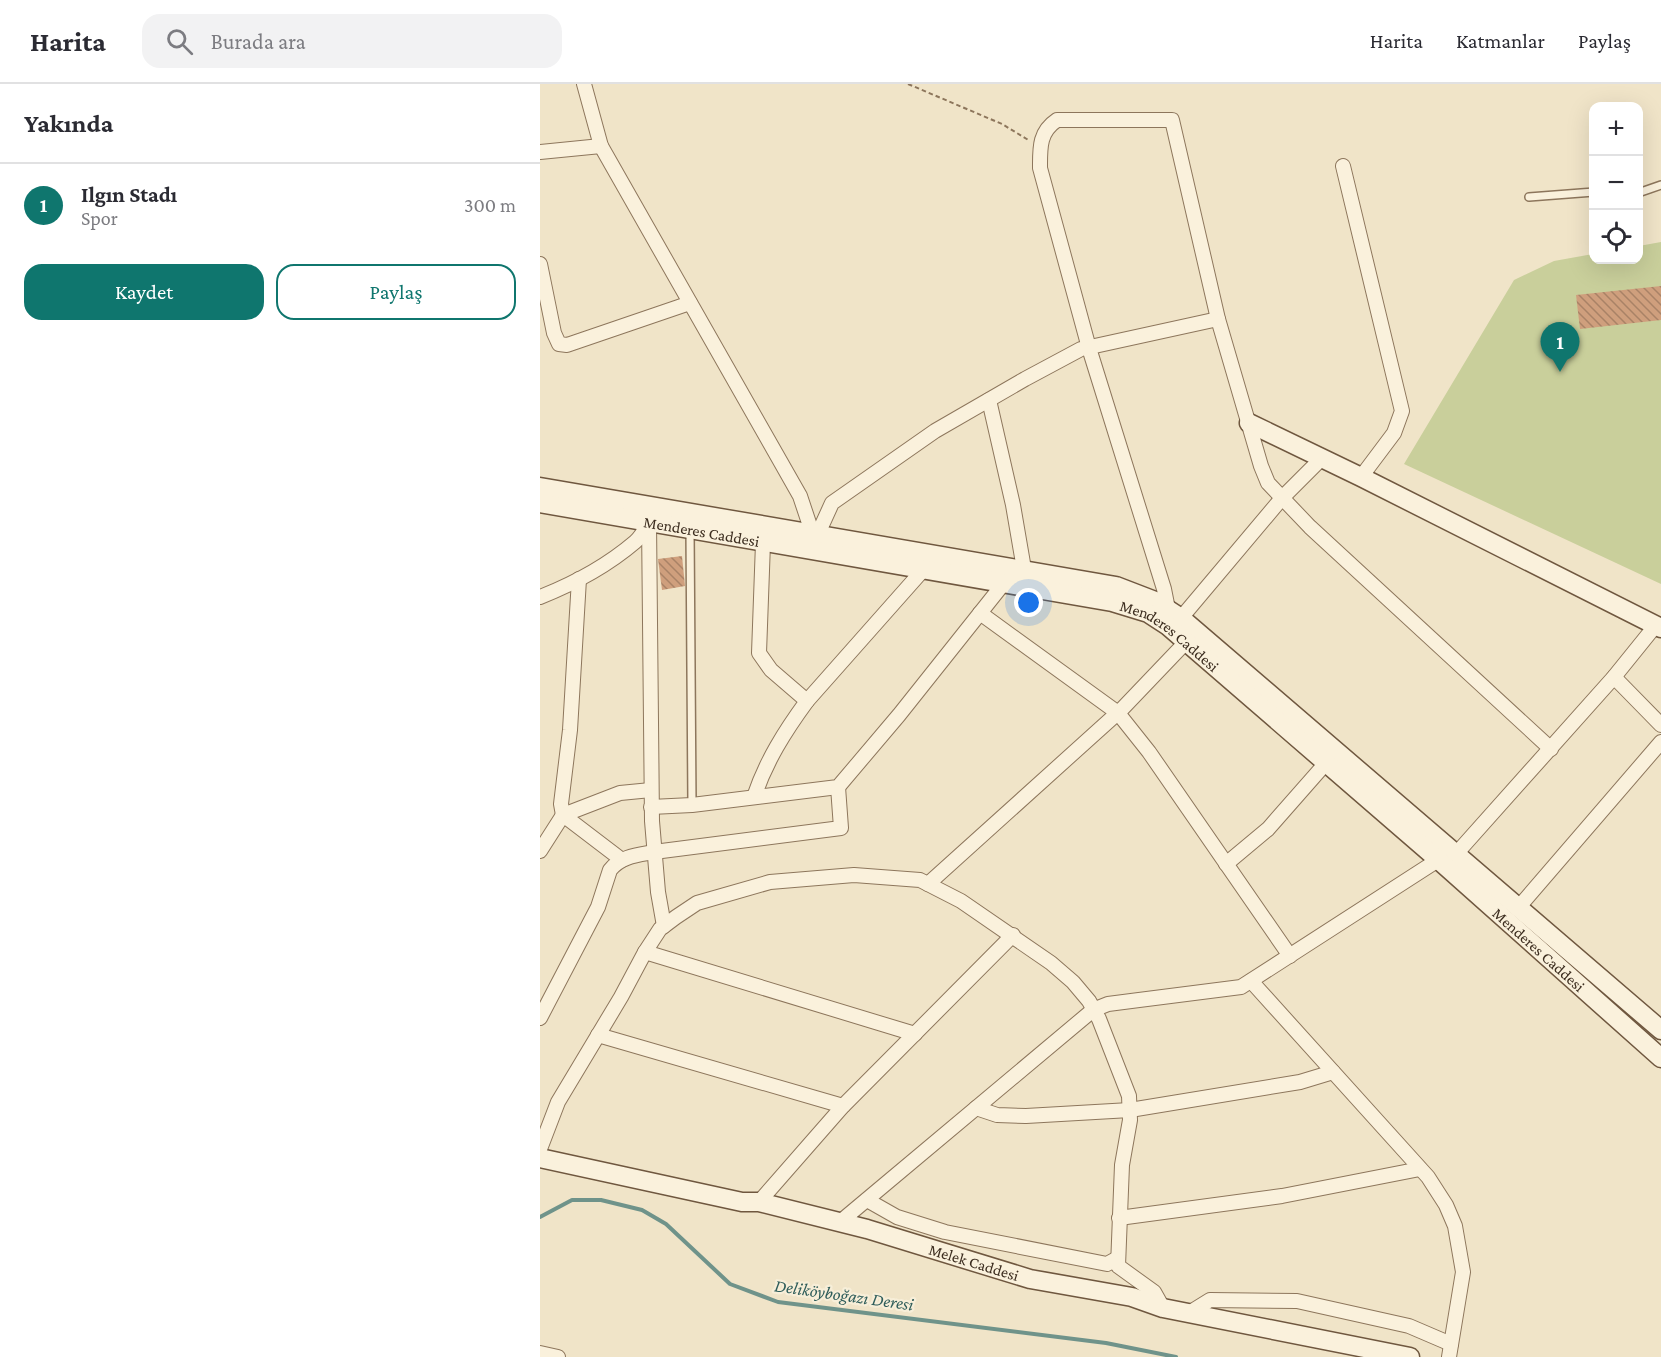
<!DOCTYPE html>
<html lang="tr">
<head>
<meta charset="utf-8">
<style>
  body { margin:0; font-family:"Crimson Pro",serif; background:#f2f2f3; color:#2b2b33 }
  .controls { position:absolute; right:18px; top:18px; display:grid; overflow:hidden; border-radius:12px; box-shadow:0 6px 24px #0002 }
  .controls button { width:54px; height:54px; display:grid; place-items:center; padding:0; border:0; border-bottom:2px solid #e1e1e2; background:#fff; color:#2b2b33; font:30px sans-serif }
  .you { position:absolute; left:489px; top:519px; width:21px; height:21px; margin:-15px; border:4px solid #fff; border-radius:50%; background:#1a73e8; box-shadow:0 0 0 9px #1a73e833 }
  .badge { display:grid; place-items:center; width:39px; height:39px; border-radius:50%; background:#0f766e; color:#fff; font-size:20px; font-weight:700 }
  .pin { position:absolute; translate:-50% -50px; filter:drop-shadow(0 2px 3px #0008) }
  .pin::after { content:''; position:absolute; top:32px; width:21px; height:18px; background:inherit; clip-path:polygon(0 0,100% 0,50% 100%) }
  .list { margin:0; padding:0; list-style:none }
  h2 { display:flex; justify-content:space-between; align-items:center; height:78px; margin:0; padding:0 24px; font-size:26px }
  h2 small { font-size:20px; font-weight:400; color:#7c7c81 }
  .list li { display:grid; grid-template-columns:39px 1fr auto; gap:18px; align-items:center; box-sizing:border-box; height:84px; padding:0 24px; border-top:2px solid #e1e1e2 }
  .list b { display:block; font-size:22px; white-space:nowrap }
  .list p { margin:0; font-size:20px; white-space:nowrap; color:#7c7c81 }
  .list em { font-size:20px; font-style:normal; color:#7c7c81 }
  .actions { display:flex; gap:12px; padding:18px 24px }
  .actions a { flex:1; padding:14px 0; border:2px solid #0f766e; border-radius:18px; text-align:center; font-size:21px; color:#0f766e }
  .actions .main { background:#0f766e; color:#fff }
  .icon { flex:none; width:33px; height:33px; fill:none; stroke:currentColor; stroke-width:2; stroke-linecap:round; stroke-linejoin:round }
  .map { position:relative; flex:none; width:1121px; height:1273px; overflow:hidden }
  header { display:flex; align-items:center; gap:36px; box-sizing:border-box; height:84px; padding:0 30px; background:#fff; border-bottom:2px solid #e1e1e2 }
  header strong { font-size:28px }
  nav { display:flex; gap:33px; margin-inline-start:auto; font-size:21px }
  .search { width:420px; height:54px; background:#f2f2f3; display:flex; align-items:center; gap:15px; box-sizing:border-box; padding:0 21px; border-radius:18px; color:#7c7c81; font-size:22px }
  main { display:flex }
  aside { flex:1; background:#fff }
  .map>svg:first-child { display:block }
</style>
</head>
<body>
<header>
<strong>Harita</strong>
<div class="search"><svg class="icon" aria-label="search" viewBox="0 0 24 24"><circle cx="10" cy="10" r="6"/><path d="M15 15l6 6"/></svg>Burada ara</div>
<nav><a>Harita</a><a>Katmanlar</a><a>Paylaş</a></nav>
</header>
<main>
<aside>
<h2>Yakında<small></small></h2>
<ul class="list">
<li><span class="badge">1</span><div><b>Ilgın Stadı</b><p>Spor</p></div><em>300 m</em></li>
</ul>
<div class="actions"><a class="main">Kaydet</a><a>Paylaş</a></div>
</aside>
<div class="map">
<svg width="1121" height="1273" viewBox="0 0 1121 1273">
  <defs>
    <pattern id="building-back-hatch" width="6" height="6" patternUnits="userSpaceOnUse" patternTransform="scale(1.5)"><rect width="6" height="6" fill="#cf9f7d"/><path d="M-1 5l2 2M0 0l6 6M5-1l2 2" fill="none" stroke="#a98266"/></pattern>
  </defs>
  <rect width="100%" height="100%" fill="#f0e4c8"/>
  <!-- pitch -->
  <path fill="#c9cf9b" d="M1121,158V500L864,380L974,196L1014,177L1053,170L1054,176H1098L1099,162Z"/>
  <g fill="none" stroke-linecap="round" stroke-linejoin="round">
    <!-- stream -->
    <path stroke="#6f938a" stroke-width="4" d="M0,1133L32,1116H61L102,1126L126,1140L190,1200L238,1218L566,1259L636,1273"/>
  </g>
  <!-- building -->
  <g fill="url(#building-back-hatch)">
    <path d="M1121,202V236L1040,245L1036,211Z"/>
    <path d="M142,472L145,502L122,506L118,475Z"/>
  </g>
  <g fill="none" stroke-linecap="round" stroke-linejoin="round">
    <defs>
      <g id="lane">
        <path d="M1098,109L1121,101"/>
        <path d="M989,113L1054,108"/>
        <path d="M150,446L152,721"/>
      </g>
      <g id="street">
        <path d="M44,0L61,62L260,412L273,451"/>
        <path d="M0,68L61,62"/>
        <path d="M803,82L862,327L854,349L821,393"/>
        <path d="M0,180L14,249L19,260L27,261L150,219"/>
        <path d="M449,316L473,421L484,485"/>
        <path d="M109,438L112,737L118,808L124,842"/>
        <path d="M277,452L292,419L395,347L485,295L541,265L678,235"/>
        <path d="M39,495L30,646L21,720L23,731L82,776"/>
        <path d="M0,513C33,500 68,481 95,458C101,453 105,445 109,438"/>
        <path d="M628,525L624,505L549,264L500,84C500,64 499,48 517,36H632L678,235L721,382L728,399L770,443L1011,665"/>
        <path d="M440,529L578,629L609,668L750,872"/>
        <path d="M641,534L742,414L782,374"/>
        <path d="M1074,593L1121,641"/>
        <path d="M267,617L383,486"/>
        <path d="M214,713C226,677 245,647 267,617L231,586L219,569L223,459"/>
        <path d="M111,723L152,721L298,703L359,631L464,499"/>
        <path d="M0,767L23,731L80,709L111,706"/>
        <path d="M686,780L728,745L786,679"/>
        <path d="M388,800L582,625L646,558"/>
        <path d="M978,824L1121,658"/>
        <path d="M105,868L375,950"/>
        <path d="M711,897L888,1093L906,1121L915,1142L923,1188L909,1273"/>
        <path d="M0,934L58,823L70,786C81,772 98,771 114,768L301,744L298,703"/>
        <path d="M58,951L303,1022"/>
        <path d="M436,1024L457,1031L486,1032L590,1026L760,998L793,988"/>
        <path d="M0,1065L18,1018L81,913L105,868L120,845L136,833L157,819L230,798L314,791L380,796L421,817L511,879L533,898L549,917L559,935L589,1012L590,1036L582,1081L578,1182L614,1208L623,1224"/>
        <path d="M327,1116L357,1133L405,1148L567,1180L578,1174"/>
        <path d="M219,1118L303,1022L473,851"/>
        <path d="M579,1134L742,1112L880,1085"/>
        <path d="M300,1138L553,926L568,920L599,916L701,903L898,776L916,770L1074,593L1116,541"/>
        <path d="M649,1229L670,1216L757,1217L869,1242L911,1260"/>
        <path d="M0,1269L18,1273"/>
      </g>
      <g id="secondary">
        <path d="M709,339L821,393L1121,544"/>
        <path d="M0,403L576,502L615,517L641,534L1121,946"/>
        <path id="s1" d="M0,419L572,518L608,529L628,542L902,779L1121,974"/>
        <path id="s2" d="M0,1074L202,1118H219L327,1145L490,1195L592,1213L623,1224L870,1273"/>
      </g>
    </defs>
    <!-- lane casing -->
    <use href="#lane" stroke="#8d765c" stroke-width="10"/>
    <!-- street casing -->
    <use href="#street" stroke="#8d765c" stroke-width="16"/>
    <!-- secondary casing -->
    <use href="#secondary" stroke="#6f573f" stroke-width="21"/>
    <!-- path -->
    <path stroke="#8d765c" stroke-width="2" stroke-dasharray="4.5 3" stroke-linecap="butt" d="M368,0L462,40L490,57"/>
    <!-- lane -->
    <use href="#lane" stroke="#faf1dc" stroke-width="7"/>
    <!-- street -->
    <use href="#street" stroke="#faf1dc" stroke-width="14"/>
    <!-- secondary -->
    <use href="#secondary" stroke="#faf1dc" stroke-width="18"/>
  </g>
  <g text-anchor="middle" stroke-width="4.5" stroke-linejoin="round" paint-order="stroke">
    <!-- street labels -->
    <g font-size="16" fill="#3d2e20" stroke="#f7eed8">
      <text dy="6" stroke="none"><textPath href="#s1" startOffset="164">Menderes Caddesi</textPath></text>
      <text dy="6" stroke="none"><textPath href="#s1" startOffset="648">Menderes Caddesi</textPath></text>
      <text dy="6" stroke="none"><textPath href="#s1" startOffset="1134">Menderes Caddesi</textPath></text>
      <text dy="6" stroke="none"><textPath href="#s2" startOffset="447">Melek Caddesi</textPath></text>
    </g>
    <!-- water labels -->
    <g font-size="18" font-style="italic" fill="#2f5d5a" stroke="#f7eed8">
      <text transform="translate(304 1211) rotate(8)" y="6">Deliköyboğazı Deresi</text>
    </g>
  </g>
</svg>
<div class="controls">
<button>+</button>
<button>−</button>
<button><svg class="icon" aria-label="locate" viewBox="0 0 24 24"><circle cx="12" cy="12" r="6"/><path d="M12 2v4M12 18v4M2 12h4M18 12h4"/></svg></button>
</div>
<div class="you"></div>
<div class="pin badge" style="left:1020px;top:288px">1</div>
</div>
</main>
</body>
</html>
